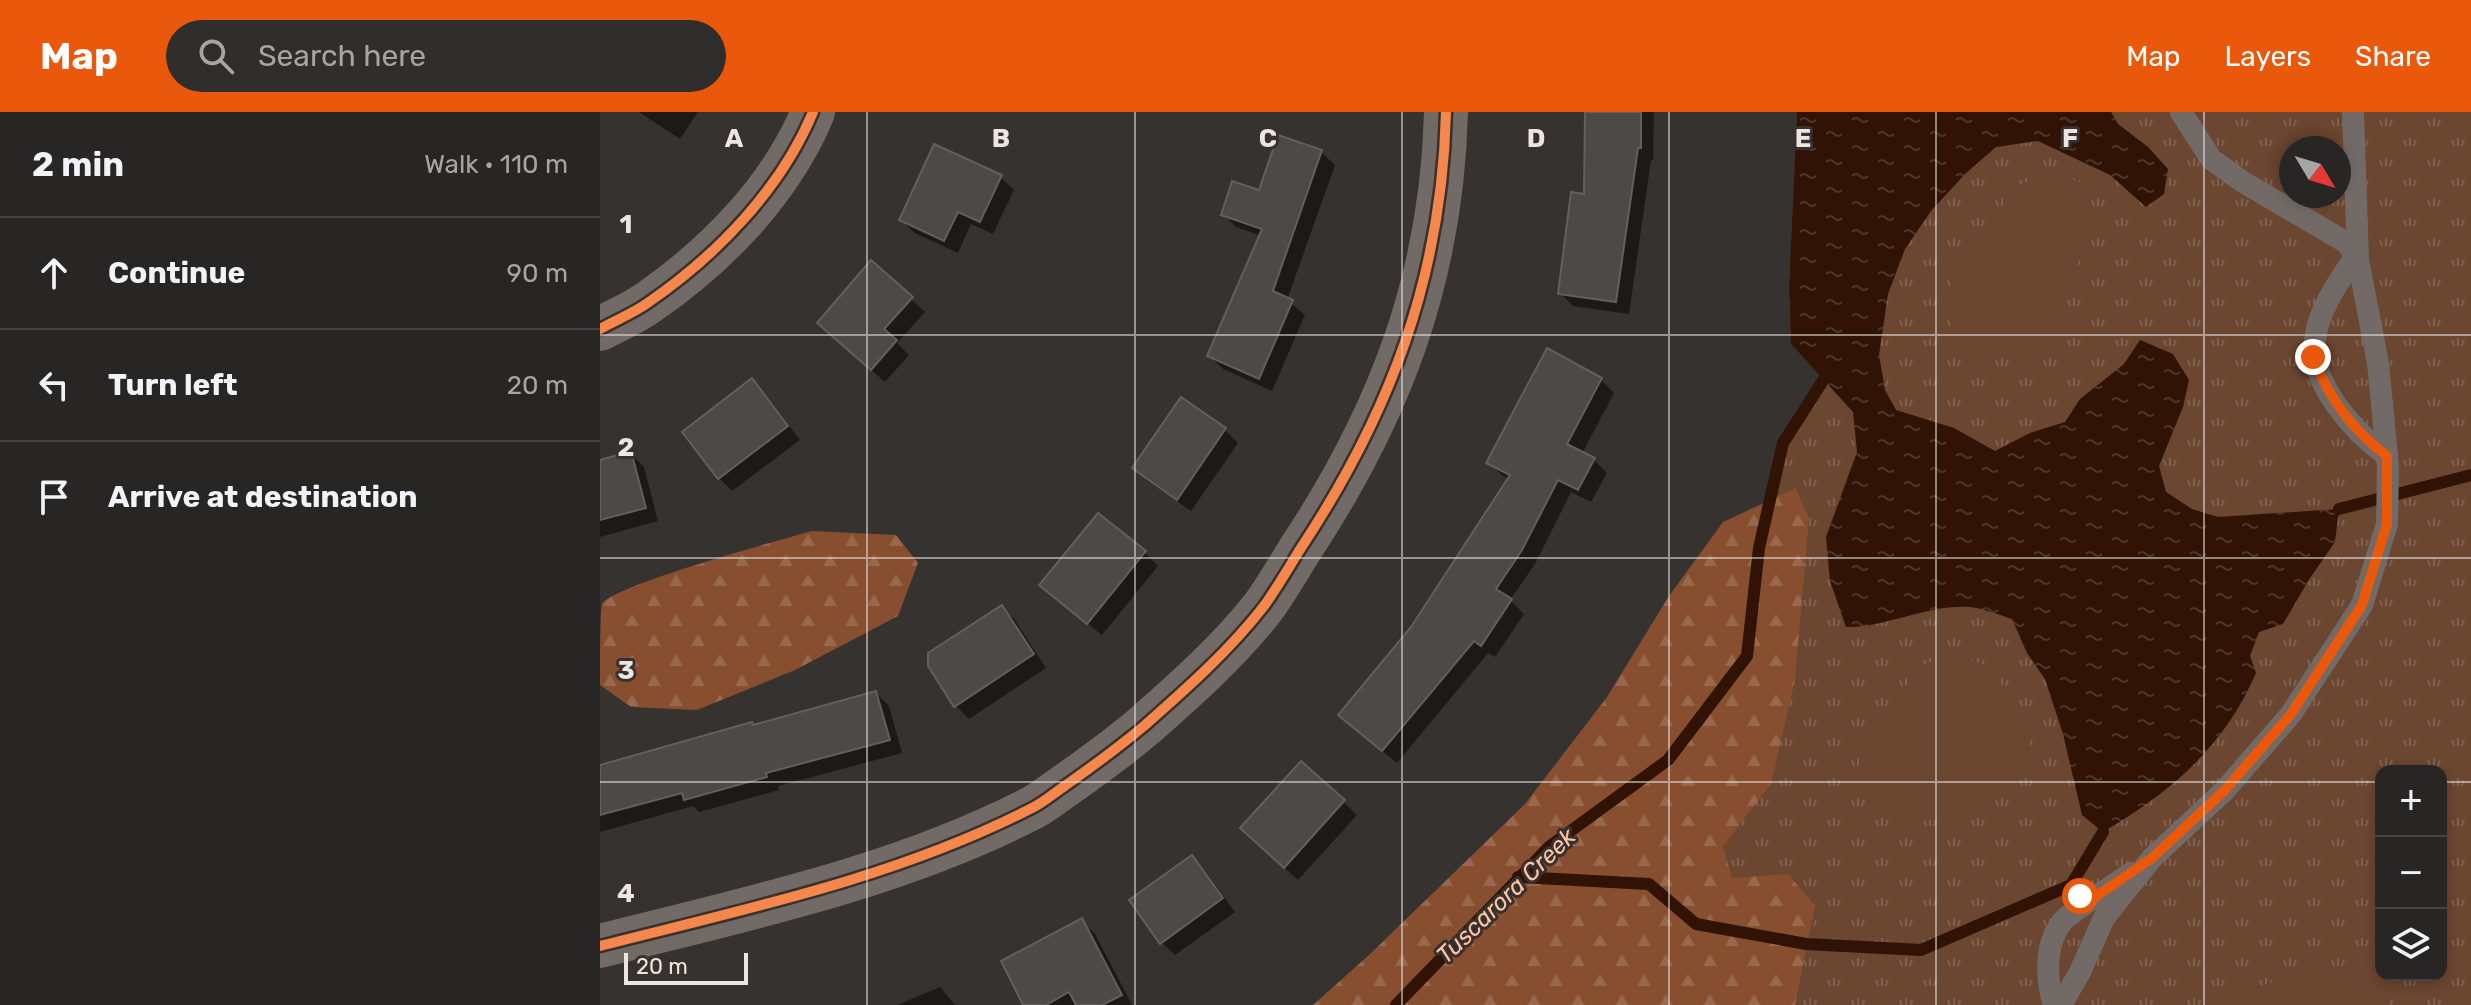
<!DOCTYPE html>
<html lang="en">
<head>
<meta charset="utf-8">
<style>
  body { margin:0; font-family:Rubik,sans-serif; background:#302e2c; color:#f1f3f6 }
  .controls { position:absolute; right:24px; bottom:24px; display:grid; overflow:hidden; border-radius:16px; box-shadow:0 4px 12px #0003 }
  .controls button { width:72px; height:72px; display:grid; place-items:center; padding:0; border:0; border-bottom:2px solid #444341; background:#282624; color:#f1f3f6; font:40px sans-serif }
  .compass { position:absolute; left:1679px; top:24px; width:72px; height:72px; border-radius:50%; background:#282624; box-shadow:0 4px 12px #0003; rotate:128deg }
  .scale { position:absolute; left:24px; bottom:20px; width:124px; box-sizing:border-box; padding-left:8px; border:4px solid #ebe6e4; border-top:0; font-size:22px; line-height:28px; white-space:nowrap; color:#ebe6e4; -webkit-text-stroke:6px #38312d; paint-order:stroke }
  .stop { position:absolute; width:24px; height:24px; margin:-18px; border:6px solid #ea580c; border-radius:50%; background:#fff }
  .stop.end { background:#ea580c; border-color:#fff; box-shadow:0 2px 8px #0008 }
  .list { margin:0; padding:0; list-style:none }
  h2 { display:flex; justify-content:space-between; align-items:center; height:104px; margin:0; padding:0 32px; font-size:34px }
  h2 small { font-size:26px; font-weight:400; color:#a5a5a6 }
  .list li { display:grid; grid-template-columns:52px 1fr auto; gap:24px; align-items:center; box-sizing:border-box; height:112px; padding:0 32px; border-top:2px solid #444341 }
  .list b { display:block; font-size:30px; white-space:nowrap }
  .list em { font-size:26px; font-style:normal; color:#a5a5a6 }
  .icon { flex:none; width:44px; height:44px; fill:none; stroke:currentColor; stroke-width:2; stroke-linecap:round; stroke-linejoin:round }
  .map { position:relative; flex:none; width:1871px; height:893px; overflow:hidden }
  header { display:flex; align-items:center; gap:48px; box-sizing:border-box; height:112px; padding:0 40px; background:#ea580c; color:#fff }
  header strong { font-size:38px }
  nav { display:flex; gap:44px; margin-inline-start:auto; font-size:28px }
  .search { width:560px; height:72px; background:#302e2c; display:flex; align-items:center; gap:20px; box-sizing:border-box; padding:0 28px; border-radius:44px; color:#a5a5a6; font-size:30px }
  main { display:flex }
  aside { flex:1; background:#282624 }
  .map>svg:first-child { display:block }
</style>
</head>
<body>
<header>
<strong>Map</strong>
<div class="search"><svg class="icon" aria-label="search" viewBox="0 0 24 24"><circle cx="10" cy="10" r="6"/><path d="M15 15l6 6"/></svg>Search here</div>
<nav><a>Map</a><a>Layers</a><a>Share</a></nav>
</header>
<main>
<aside>
<h2>2 min<small>Walk · 110 m</small></h2>
<ul class="list">
<li><svg class="icon" aria-label="ahead" viewBox="0 0 24 24"><path d="M12 20V5M6 11l6-6 6 6"/></svg><div><b>Continue</b></div><em>90 m</em></li>
<li><svg class="icon" aria-label="left" viewBox="0 0 24 24"><path d="M17 20v-9H6M10 6l-5 5 5 5"/></svg><div><b>Turn left</b></div><em>20 m</em></li>
<li><svg class="icon" aria-label="arrive" viewBox="0 0 24 24"><path d="M6 21V4h12l-3 4 3 4H6"/></svg><div><b>Arrive at destination</b></div></li>
</ul>
</aside>
<div class="map">
<svg width="1871" height="893" viewBox="0 0 1871 893">
  <defs>
    <pattern id="grass-tufts" width="24" height="20" patternUnits="userSpaceOnUse" patternTransform="scale(2)"><rect width="24" height="20" fill="#6b4631"/><path d="M3 7l-1-3M5 7V3M7 7l1-3M15 17l-1-3M17 17v-4M19 17l1-3" fill="none" stroke="#80614f"/></pattern>
    <pattern id="forest-firs" width="22" height="20" patternUnits="userSpaceOnUse" patternTransform="scale(2)"><rect width="22" height="20" fill="#874f2f"/><path d="M5 1l3.5 6h-7zM16 11l3.5 6h-7z" fill="#98684d"/></pattern>
    <pattern id="water-ripples" width="26" height="14" patternUnits="userSpaceOnUse" patternTransform="scale(2)"><rect width="26" height="14" fill="#301304"/><path d="M2 4q2-2 4 0t4 0M15 11q2-2 4 0t4 0" fill="none" stroke="#4e3528"/></pattern>
  </defs>
  <rect width="100%" height="100%" fill="#353230"/>
  <!-- grass -->
  <path fill="url(#grass-tufts)" fill-rule="evenodd" d="M1197,0H1871V893H797L1159,436L1183,331L1224,267L1191,232L1189,175ZM1691,36H1739V84H1691ZM1781,659H1841V863H1781Z"/>
  <!-- forest -->
  <g fill="url(#forest-firs)">
    <path d="M1196,376L1209,407L1195,568L1171,672L1123,734L1132,766L1188,762L1215,794L1195,893H713L769,843L925,692L1007,585L1069,484L1123,410Z"/>
    <path d="M212,419L296,423L318,451L298,504L195,558L97,598L31,595L0,573C0,557 0,502 2,492C14,473 180,428 212,419Z"/>
  </g>
  <!-- garden -->
  <g fill="#6b4631">
    <path d="M1461,62L1483,72C1490,99 1487,130 1476,156C1473,161 1469,166 1466,171C1458,187 1464,202 1460,213C1458,219 1450,228 1446,233C1425,254 1367,246 1353,220C1347,208 1346,191 1349,178C1354,157 1372,145 1384,128C1413,87 1402,68 1461,62Z"/>
    <path d="M1345,547C1383,547 1389,551 1409,583C1416,594 1427,608 1429,621C1439,683 1346,713 1299,710C1290,709 1284,703 1278,698C1235,668 1269,629 1289,598C1299,584 1309,566 1323,554C1328,549 1338,548 1345,547Z"/>
    <path d="M1757,854C1774,862 1790,873 1788,893H1619C1662,867 1709,861 1757,854Z"/>
  </g>
  <!-- water -->
  <path fill="url(#water-ripples)" d="M1197,0H1511L1518,12L1548,35L1568,57L1564,82L1546,95L1510,63L1438,29L1396,35L1365,62L1331,99L1305,137L1288,182L1279,243L1285,278L1296,298L1354,316L1395,339L1430,321L1465,310L1480,287L1524,252L1540,228L1573,242L1589,268L1583,295L1559,354L1566,380L1592,397L1618,405L1739,397L1735,430L1710,466L1683,512L1659,520L1650,544L1656,561C1624,635 1571,680 1503,720L1482,703L1463,622L1445,567L1427,541L1412,507C1399,503 1383,496 1370,495C1327,492 1286,516 1246,515L1230,469L1226,425L1257,340L1253,300L1191,232L1189,175Z"/>
  <!-- shadow -->
  <g fill="#0007">
    <path d="M39,0H98L80,27Z"/>
    <path d="M987,0H1054L1053,48H1051L1029,202L973,194L960,181L986,84Z"/>
    <path d="M721,40L735,53L687,188L705,203L672,279L623,257L609,243L661,124L636,115L623,102Z"/>
    <path d="M400,65L414,78L393,122L371,112L358,141L315,121L301,108Z"/>
    <path d="M271,151L325,200L297,231L309,243L285,270L233,224Z"/>
    <path d="M1001,268L1014,281L982,342L994,348L1007,361L991,390L971,380L935,452L910,488L924,502L895,545L888,541L797,651L754,616L812,516L910,368L902,363L888,350Z"/>
    <path d="M152,269L165,282L200,328L132,379L119,366Z"/>
    <path d="M582,288L625,318L638,331L591,399L548,369L535,356Z"/>
    <path d="M31,342L44,355L58,409L0,425V350Z"/>
    <path d="M545,441L558,454L502,523L455,486Z"/>
    <path d="M402,495L415,508L446,556L369,607L355,593Z"/>
    <path d="M276,581L289,594L302,641L178,674L179,678L99,700L93,694L0,720V655Z"/>
    <path d="M701,651L757,703L698,768L656,730Z"/>
    <path d="M592,746L605,759L635,800L575,843L561,830Z"/>
    <path d="M482,809L495,822L532,893H425Z"/>
    <path d="M340,875L355,893H297Z"/>
  </g>
  <g fill="none" stroke-linecap="round" stroke-linejoin="round">
    <!-- stream -->
    <g stroke="#301304" stroke-width="12">
      <path d="M1739,397L1871,363"/>
      <path d="M918,765L1049,772L1096,812L1206,832L1321,838L1471,773L1503,720"/>
      <path d="M796,893L950,734L1068,648L1147,544L1159,436L1183,331L1224,267"/>
    </g>
  </g>
  <!-- building -->
  <g fill="#4c4948" stroke="#625f5d" stroke-width="2">
    <path d="M985,0H1041V36H1038L1016,190L958,182L971,80L984,82Z"/>
    <path d="M678,23L722,38L673,179L693,188L659,267L607,244L662,117L621,103L632,69L659,78Z"/>
    <path d="M334,32L402,63L380,110L358,100L344,129L299,108Z"/>
    <path d="M271,148L313,185L284,217L297,228L271,258L217,211Z"/>
    <path d="M947,236L1002,266L967,332L995,346L978,378L958,368L922,438L896,477L912,487L881,534L874,529L782,639L738,603L811,515L910,363L886,351Z"/>
    <path d="M152,266L188,314L118,367L82,320Z"/>
    <path d="M581,285L626,316L577,388L532,356Z"/>
    <path d="M31,339L46,396L0,408V348Z"/>
    <path d="M498,401L546,439L487,512L439,473Z"/>
    <path d="M402,493L434,542L354,595L328,554V541Z"/>
    <path d="M276,579L290,628L166,661L167,665L84,688L82,681L0,703V653L152,610L153,613Z"/>
    <path d="M701,649L745,688L684,756L640,716Z"/>
    <path d="M592,743L623,786L560,832L529,788Z"/>
    <path d="M482,806L522,883L502,893H476L469,880L446,893H423L401,849Z"/>
  </g>
  <g fill="none" stroke-linecap="round" stroke-linejoin="round">
    <!-- lane -->
    <g stroke="#726a66" stroke-width="22">
      <path d="M1581,0L1611,47L1643,70L1747,131L1758,148"/>
      <path d="M1755,145C1739,169 1718,198 1715,228C1709,271 1754,320 1787,344"/>
      <path d="M1480,784L1482,794L1531,761"/>
      <path d="M1454,893C1446,868 1444,833 1462,810C1466,804 1476,799 1482,794"/>
      <path d="M1461,893L1480,860L1504,806L1552,746L1624,679L1691,602L1762,493L1787,412L1788,355L1778,251L1758,148L1753,0"/>
    </g>
    <!-- street -->
    <g stroke="#726a66" stroke-width="44">
      <path d="M0,217C16,208 34,201 49,190C117,143 181,77 213,0"/>
      <path d="M0,834C145,797 294,766 428,698C442,692 454,681 466,673C493,654 519,635 544,614C586,577 630,538 664,494C677,476 688,457 699,439C790,302 842,165 846,0"/>
    </g>
    <defs>
      <g id="cycleway">
        <path d="M0,217C16,208 34,201 49,190C117,143 181,77 213,0"/>
        <path d="M0,834C145,797 294,766 428,698C442,692 454,681 466,673C493,654 519,635 544,614C586,577 630,538 664,494C677,476 688,457 699,439C790,302 842,165 846,0"/>
      </g>
    </defs>
    <!-- cycleway casing -->
    <use href="#cycleway" stroke="#38312d" stroke-width="15"/>
    <!-- cycleway -->
    <use href="#cycleway" stroke="#f5874c" stroke-width="10"/>
  </g>
  <g fill="none" stroke-linecap="round" stroke-linejoin="round">
    <!-- route -->
    <path stroke="#ea580c" stroke-width="10" d="M1480,784L1482,794L1552,746L1624,679L1691,602L1762,493L1787,412V344C1752,318 1728,285 1713,245"/>
  </g>
  <!-- grid -->
  <path fill="none" stroke="#ebe6e4" stroke-width="2" stroke-opacity="0.55" d="M267,0V893M535,0V893M802,0V893M1069,0V893M1336,0V893M1604,0V893M0,223H1871M0,446H1871M0,670H1781M1841,670H1871"/>
  <g text-anchor="middle" stroke-width="6" stroke-linejoin="round" paint-order="stroke">
    <!-- water labels -->
    <g font-size="24" font-style="italic" fill="#fec5a6" stroke="#38312d">
      <text transform="translate(906 784) rotate(-44)" y="8">Tuscarora Creek</text>
    </g>
  </g>
  <g font-size="26" text-anchor="middle" font-weight="bold" fill="#ebe6e4" stroke="#38312d" stroke-width="6" stroke-linejoin="round" paint-order="stroke">
    <text x="134" y="35">A</text>
    <text x="401" y="35">B</text>
    <text x="668" y="35">C</text>
    <text x="936" y="35">D</text>
    <text x="1203" y="35">E</text>
    <text x="1470" y="35">F</text>
    <text x="26" y="121">1</text>
    <text x="26" y="344">2</text>
    <text x="26" y="567">3</text>
    <text x="26" y="790">4</text>
  </g>
</svg>
<div class="controls">
<button>+</button>
<button>−</button>
<button><svg class="icon" aria-label="layers" viewBox="0 0 24 24"><path d="M12 4l9 5-9 5-9-5zM3 14l9 5 9-5"/></svg></button>
</div>
<svg class="compass" viewBox="-18 -18 36 36"><path d="M0-13l5 13h-10z" fill="#e53935"/><path d="M0 13l5-13h-10z" fill="#a5a5a6"/></svg>
<div class="scale">20 m</div>
<div class="stop" style="left:1480px;top:784px"></div>
<div class="stop end" style="left:1713px;top:245px"></div>
</div>
</main>
</body>
</html>
